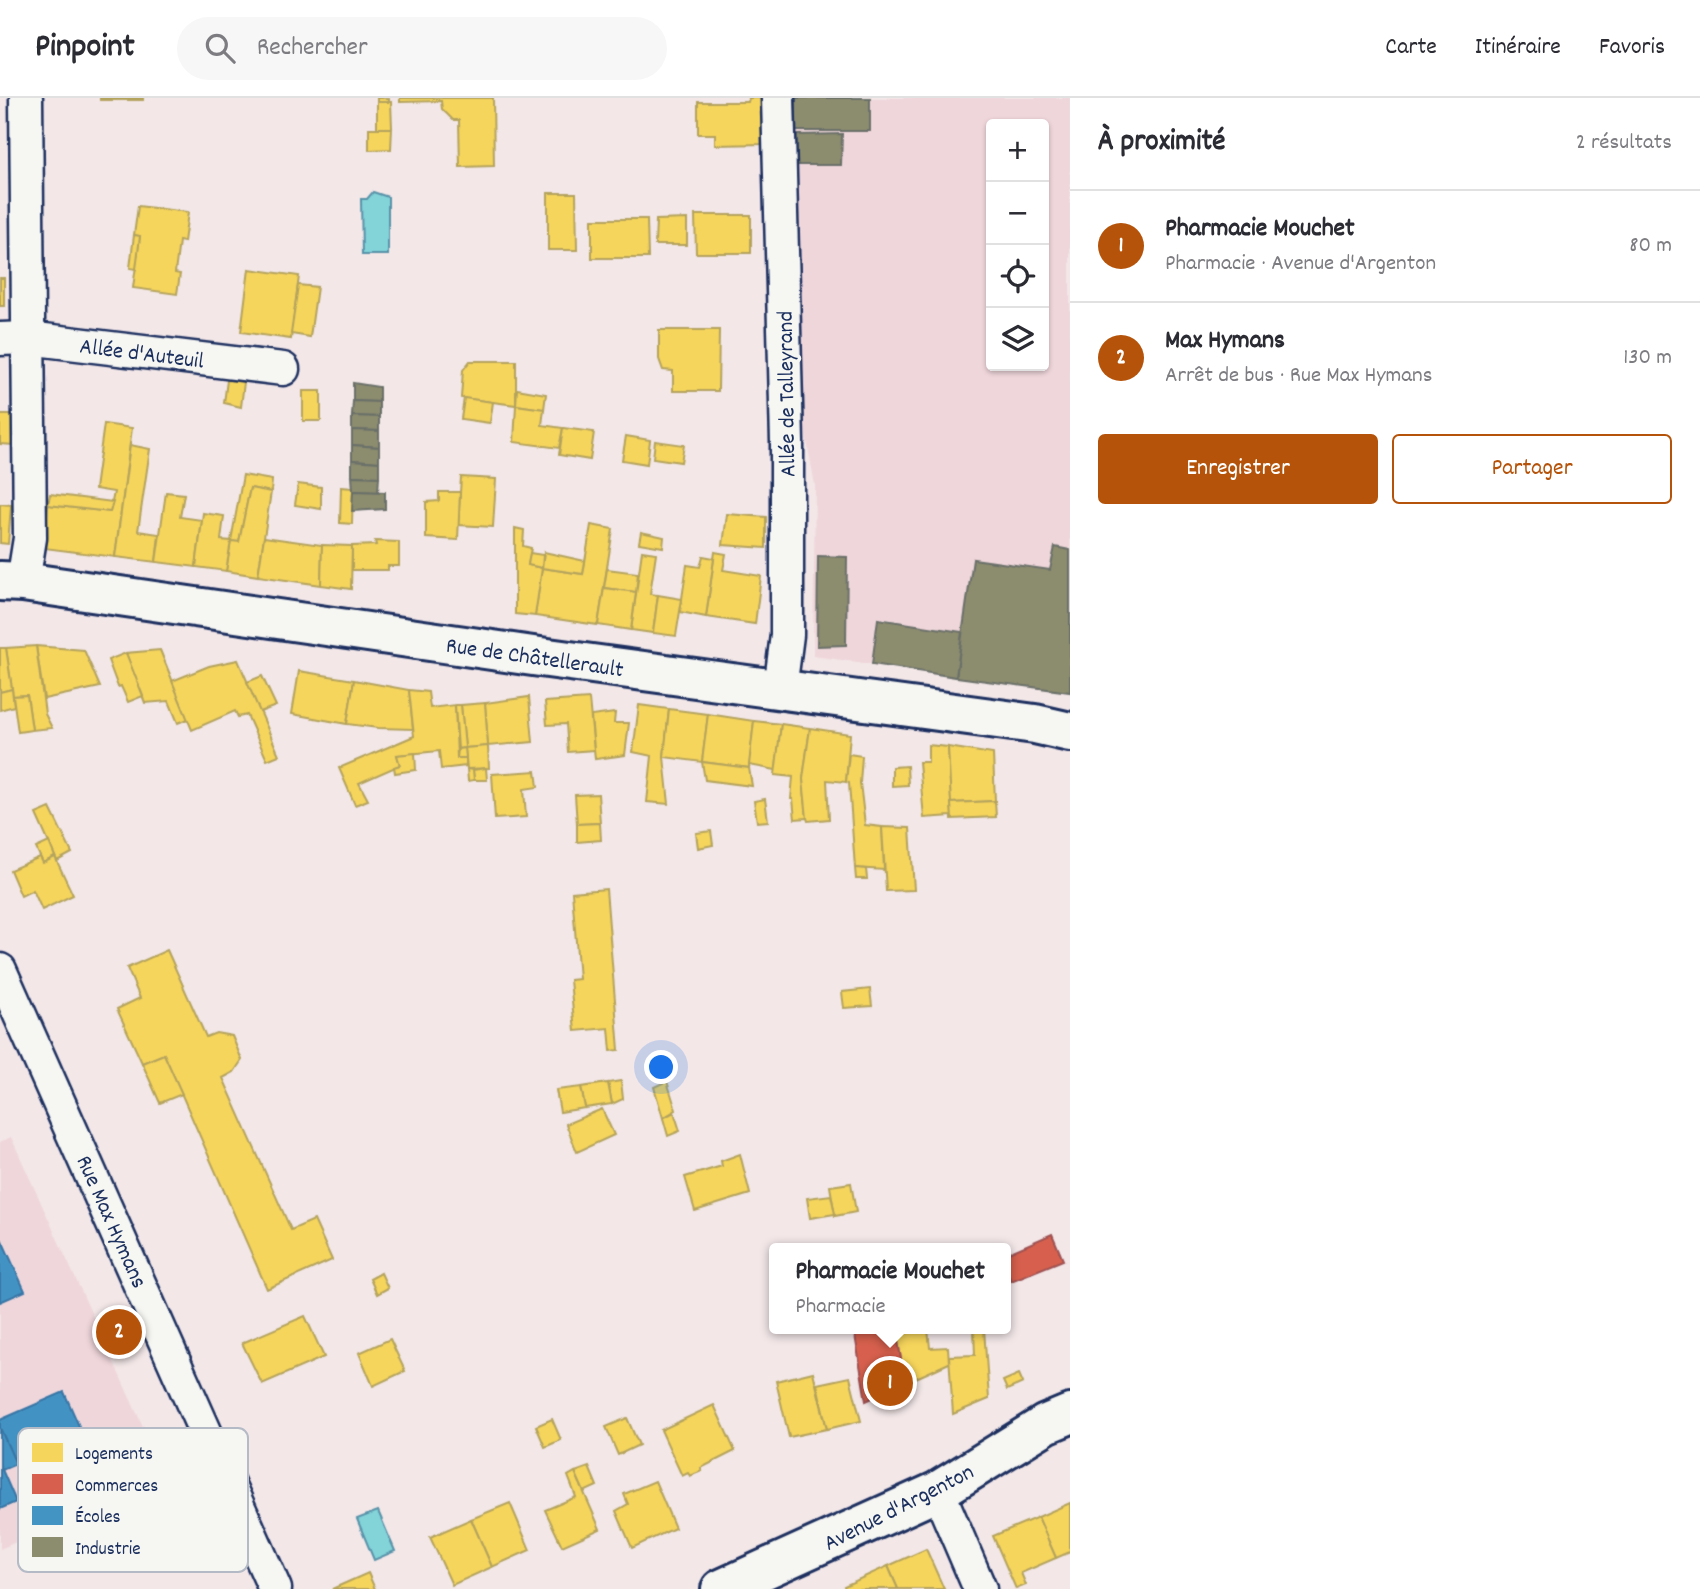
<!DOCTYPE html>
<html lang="fr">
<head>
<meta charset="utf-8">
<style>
  body { margin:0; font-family:Dekko,sans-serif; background:#f7f7f7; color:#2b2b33 }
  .controls { position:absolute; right:21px; top:21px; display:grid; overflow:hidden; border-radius:7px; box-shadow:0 2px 5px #0004 }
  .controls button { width:63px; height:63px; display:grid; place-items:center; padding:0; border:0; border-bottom:2px solid #e1e1e2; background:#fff; color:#2b2b33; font:35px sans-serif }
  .you { position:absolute; left:662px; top:970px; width:24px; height:24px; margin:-18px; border:5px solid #fff; border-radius:50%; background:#1a73e8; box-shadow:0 0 0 10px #1a73e833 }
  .badge { display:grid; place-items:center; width:46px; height:46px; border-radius:50%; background:#b45309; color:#fff; font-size:23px; font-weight:700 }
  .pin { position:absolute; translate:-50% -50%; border:4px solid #fff; box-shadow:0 2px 7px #0006 }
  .popup { position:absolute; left:769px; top:1145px; width:242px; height:91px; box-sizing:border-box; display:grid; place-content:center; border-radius:7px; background:#fff; filter:drop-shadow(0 2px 5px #0005); font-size:23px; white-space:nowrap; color:#7c7c81 }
  .popup b { font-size:26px; color:#2b2b33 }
  .popup::after { content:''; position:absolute; left:50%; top:100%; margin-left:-14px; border:14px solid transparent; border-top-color:#fff }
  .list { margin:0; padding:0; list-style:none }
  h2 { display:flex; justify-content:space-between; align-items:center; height:91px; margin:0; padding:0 28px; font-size:30px }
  h2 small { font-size:23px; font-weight:400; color:#7c7c81 }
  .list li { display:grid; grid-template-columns:46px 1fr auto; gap:21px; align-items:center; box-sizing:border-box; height:112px; padding:0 28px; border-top:2px solid #e1e1e2 }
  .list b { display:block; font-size:26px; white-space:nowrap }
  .list p { margin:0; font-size:23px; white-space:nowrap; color:#7c7c81 }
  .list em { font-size:23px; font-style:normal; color:#7c7c81 }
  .actions { display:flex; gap:14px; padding:21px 28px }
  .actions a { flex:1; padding:16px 0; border:2px solid #b45309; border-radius:7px; text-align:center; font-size:24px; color:#b45309 }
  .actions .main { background:#b45309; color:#fff }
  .icon { flex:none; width:38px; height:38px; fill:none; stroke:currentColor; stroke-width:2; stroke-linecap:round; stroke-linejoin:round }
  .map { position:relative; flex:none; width:1070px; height:1491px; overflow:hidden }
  header { display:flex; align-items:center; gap:42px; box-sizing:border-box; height:98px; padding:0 35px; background:#fff; border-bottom:2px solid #e1e1e2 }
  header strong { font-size:33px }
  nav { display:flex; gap:38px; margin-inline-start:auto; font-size:24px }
  .search { width:490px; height:63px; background:#f7f7f7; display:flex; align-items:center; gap:18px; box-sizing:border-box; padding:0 24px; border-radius:38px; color:#7c7c81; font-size:26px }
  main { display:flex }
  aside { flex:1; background:#fff }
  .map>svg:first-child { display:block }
</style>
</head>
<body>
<header>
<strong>Pinpoint</strong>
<div class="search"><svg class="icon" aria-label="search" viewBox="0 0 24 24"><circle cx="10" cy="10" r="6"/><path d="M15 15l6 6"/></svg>Rechercher</div>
<nav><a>Carte</a><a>Itinéraire</a><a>Favoris</a></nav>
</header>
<main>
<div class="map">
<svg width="1070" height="1491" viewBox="0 0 1070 1491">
  <rect width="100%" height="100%" fill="#f3e7e8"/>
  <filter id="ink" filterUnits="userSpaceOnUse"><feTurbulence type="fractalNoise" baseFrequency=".0143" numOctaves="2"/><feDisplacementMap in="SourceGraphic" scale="14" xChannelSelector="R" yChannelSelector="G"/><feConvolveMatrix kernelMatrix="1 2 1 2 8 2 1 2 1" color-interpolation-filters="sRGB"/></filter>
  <g filter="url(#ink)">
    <!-- built -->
    <g fill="#efd6db" fill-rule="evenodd">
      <path d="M796,0H1070V594L813,558L815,387L797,289ZM991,26H1044V268H991Z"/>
      <path d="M11,1039L166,1379L0,1451V1044Z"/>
    </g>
    <!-- water -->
    <g fill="#82d4d9" stroke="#5992a8" stroke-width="2">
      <path d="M373,94L388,99V157H362L361,101H367Z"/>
      <path d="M378,1413L395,1453L374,1462L357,1421Z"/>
    </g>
    <!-- homes -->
    <g fill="#f6d55c" stroke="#b4a35d" stroke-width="2">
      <rect x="100" y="0" width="43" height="2"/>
      <rect x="377" y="0" width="12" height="4"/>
      <path d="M400,0H493L494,68L460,69L459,22H453L442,11L441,3L400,4Z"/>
      <path d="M749,0H767L766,46L715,47V36H698V4H748Z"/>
      <path d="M377,4H391L392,30H377Z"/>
      <path d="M369,30H392L391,51L369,52Z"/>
      <path d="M548,95H576L577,152H548Z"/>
      <path d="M138,108L188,114L184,144L179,143L175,175L180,176L177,196L133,190L140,138L134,137Z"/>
      <path d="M695,117H751V155H696Z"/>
      <path d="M592,121H647L648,160H592Z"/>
      <path d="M687,121V147H655L656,122Z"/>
      <path d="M134,137L140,138L136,171L130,170Z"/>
      <path d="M249,171L299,178L291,241L241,234Z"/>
      <rect x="0" y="180" width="4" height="28"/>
      <path d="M298,187L317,189L310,239L291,236Z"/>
      <path d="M659,232H719L718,293H673V273L663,272L659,261Z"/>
      <path d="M470,263H516V307L461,300L463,272Z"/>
      <path d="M227,282L244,284L241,309L224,305Z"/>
      <path d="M517,291L546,296L544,311L516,307Z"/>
      <rect x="303" y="293" width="18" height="30"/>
      <path d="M464,300L493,304L490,325L461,321Z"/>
      <path d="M516,307L544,311L542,327L563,330L559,350L514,344Z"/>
      <path d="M0,317H14V347L0,346Z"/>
      <path d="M104,326L132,330L115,459L44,450L48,407L110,414L114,394L95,391Z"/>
      <path d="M563,330L594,334L590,362L559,357Z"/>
      <path d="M626,338L650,342L647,366L622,362Z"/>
      <path d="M655,343L684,347L681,364L653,360Z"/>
      <path d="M130,347L150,351L138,433L159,436L156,464L115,459Z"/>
      <path d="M243,377L272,382L271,394L250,390L239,444L231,443Z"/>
      <path d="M461,379L496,381L493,429L458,427Z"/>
      <path d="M298,386L321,389V411L295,407Z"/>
      <path d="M341,389L353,390L352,426L340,425Z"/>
      <path d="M250,390L271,394L258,478L226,473L231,443L239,444Z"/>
      <path d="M166,394L184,396L180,419L202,422L196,469L156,464Z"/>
      <path d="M439,394H460L458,442L426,440V404L439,403Z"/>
      <path d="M50,396L113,404L110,414L48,407Z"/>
      <path d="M0,406L11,407L8,446L0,445Z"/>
      <path d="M203,415L224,418L221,442L231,443L226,473L196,469Z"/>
      <path d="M727,416L766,419V450L723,447Z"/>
      <path d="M591,427L613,431L598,527L535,518L542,470L583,476Z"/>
      <path d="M515,430L524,432L523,448L531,450L528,467L542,470L535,518L515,516Z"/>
      <path d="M641,434L664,439L663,449L639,445Z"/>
      <path d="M264,439L322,447L321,487L258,478Z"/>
      <path d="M375,443L399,444V468H388V472H352V448L376,447Z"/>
      <path d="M322,447L352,448L351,491L321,487Z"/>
      <path d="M642,453L656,455L650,496L658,497L653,535L631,532Z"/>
      <path d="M544,454L585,463L583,476L542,470Z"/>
      <path d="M715,454L726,456L723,472L761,478L755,526L706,519Z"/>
      <path d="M530,455L543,457L542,470L528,467Z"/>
      <path d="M703,458L714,460L706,519L680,514L687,467L700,469Z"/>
      <path d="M607,471L638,475L636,494L604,490Z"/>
      <path d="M604,490L636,494L631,532L598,527Z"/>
      <path d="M658,497L682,501L676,538L653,535Z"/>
      <path d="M36,548L84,552L100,589L44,601Z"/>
      <path d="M36,548L45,616L52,630L32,632L27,597L13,598L6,550Z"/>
      <path d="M0,550H6L12,591L0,594Z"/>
      <path d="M160,552L188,621L178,625L169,603L145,605L126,555Z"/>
      <path d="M126,555L143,598L128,604L121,588L118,589L108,562Z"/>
      <path d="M238,562L279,657L267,662L247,617L238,619L235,613L192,632L172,583L209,568Z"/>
      <path d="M299,573L354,582L347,626L292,616Z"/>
      <path d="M262,578L276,608L260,614L247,584Z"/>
      <path d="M354,582L409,592L413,631L378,630L347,626Z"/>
      <path d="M12,591L14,608L0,612V594Z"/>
      <path d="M409,592L428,594L430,610L455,607L457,660H466V668L441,671L439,653L397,657L400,667L359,685L368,702L355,707L339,670L414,638Z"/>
      <path d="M27,597L32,632L18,634L13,598Z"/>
      <path d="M529,599L533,644L488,648L485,605Z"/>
      <path d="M589,601L594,652L568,654L566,626L547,627L545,604Z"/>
      <path d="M485,605L488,648L465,650L461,607Z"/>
      <path d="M455,607H461L465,650L458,651Z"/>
      <path d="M639,607L669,611L664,659L669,706L647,704L652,658L633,654Z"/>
      <path d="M669,611L708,616L702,664L664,659Z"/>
      <path d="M615,615L614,625H629L625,657L595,661L591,618Z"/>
      <path d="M708,616L754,623L749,670L702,664Z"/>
      <path d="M754,623L781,626L776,672L749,667Z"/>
      <path d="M781,626L810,630L803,681L807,720L795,721L793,701H791L793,679L775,677Z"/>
      <path d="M810,630L850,636L846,684L827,682L829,721L808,723L807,720L803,681Z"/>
      <path d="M928,647L948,649L952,718L924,720L919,664H928Z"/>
      <path d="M488,648L489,670L467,671L465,650Z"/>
      <path d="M948,649L993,656L995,703L951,705Z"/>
      <path d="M465,650L466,660H457L458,651Z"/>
      <path d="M415,655L416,672L395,675L394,669L400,667L397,657Z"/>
      <path d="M849,656L862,658L860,685L865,727L882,729L884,772L855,770L849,685L846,684Z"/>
      <path d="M702,664L749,670L752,688L705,682Z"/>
      <path d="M907,668L908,687L892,688V669Z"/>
      <path d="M486,670L487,682H474L473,672Z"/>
      <path d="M467,671L473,672L474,682L468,683Z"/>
      <path d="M536,673L538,689L524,691L526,719L495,721L492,676Z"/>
      <path d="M598,696L600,725L577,726L575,697Z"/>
      <path d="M765,701L768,723L757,724L754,703Z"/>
      <path d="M995,703L996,719L952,721L951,705Z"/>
      <path d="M50,710L72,755L57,763L36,716Z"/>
      <path d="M600,725L601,742L577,744V726Z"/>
      <path d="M882,729L910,730L914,792L886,793Z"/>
      <path d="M711,733L713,747L698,750L696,735Z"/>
      <path d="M49,744L55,759L43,765L36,750Z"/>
      <path d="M40,759L43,765L55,759L73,797L42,812L33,792L21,798L10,772Z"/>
      <path d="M855,770L866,771L867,781H856Z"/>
      <path d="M606,791L619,952L611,953L609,930L575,933L570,882L579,881L572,794Z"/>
      <path d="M167,852L206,939L216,935L232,938L242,962L234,974L223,980L291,1132L314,1122L332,1162L267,1191L164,956L142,965L117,911L140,900L127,870Z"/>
      <path d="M870,891L872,908L844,910L842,894Z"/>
      <path d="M164,956L182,996L160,1005L142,965Z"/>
      <path d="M621,983L623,1001L612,1006L608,985Z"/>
      <path d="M667,983L676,1012L663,1020L654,989Z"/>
      <path d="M608,985L612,1006L585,1010L581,989Z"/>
      <path d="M581,989L585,1010L560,1014L556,992Z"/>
      <path d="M602,1011L614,1037L577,1054L566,1026Z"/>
      <path d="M674,1014L680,1033L668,1038L663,1020Z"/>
      <path d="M740,1056L750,1096L695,1113L685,1079L722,1068L721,1063Z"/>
      <path d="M851,1085L856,1114L835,1118L830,1088Z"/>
      <path d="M831,1097L835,1116L810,1120L807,1100Z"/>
      <path d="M381,1175L388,1190L377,1196L370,1181Z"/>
      <path d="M305,1218L324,1259L262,1286L242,1245Z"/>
      <path d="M896,1231H928L930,1250L948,1249L949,1265L905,1285Z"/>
      <path d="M974,1231H984L989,1301L953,1316L949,1258L975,1257Z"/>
      <path d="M390,1241L405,1273L373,1288L359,1255Z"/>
      <path d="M813,1274L827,1331L789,1339L776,1283Z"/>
      <path d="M1019,1276L1023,1285L1007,1292L1003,1283Z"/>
      <path d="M850,1279L861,1323L827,1331L817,1286Z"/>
      <path d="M714,1307L735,1353L701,1370L702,1373L690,1378L688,1375L682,1378L661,1332Z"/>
      <path d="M627,1320L639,1347L618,1357L606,1329Z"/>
      <path d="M552,1321L561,1342L545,1349L536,1328Z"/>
      <path d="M589,1369L597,1388L584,1394L575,1374Z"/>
      <path d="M575,1374L600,1431L562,1448L545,1412L576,1399L568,1378Z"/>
      <path d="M655,1383L675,1430L632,1450L616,1413L628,1406L624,1396Z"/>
      <path d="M510,1405L530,1452L492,1469L471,1421Z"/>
      <path d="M1070,1405V1454L1056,1460L1038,1419Z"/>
      <path d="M1038,1419L1056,1460L1021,1475L1026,1487L1016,1491L993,1438Z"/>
      <path d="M471,1421L492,1469L452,1487L430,1439Z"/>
      <path d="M926,1451L944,1491H898L888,1468Z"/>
      <path d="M888,1468L898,1491H845L844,1488Z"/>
      <path d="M368,1475L375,1491H332Z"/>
    </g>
    <!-- shops -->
    <g fill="#d6604d" stroke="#9e5152" stroke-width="2">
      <path d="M1052,1136L1063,1162L1011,1183L1006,1168V1156Z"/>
      <path d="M854,1231H896L905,1285L866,1303Z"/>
    </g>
    <!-- schools -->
    <g fill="#4393c3" stroke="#3775a5" stroke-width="2">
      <path d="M0,1138L25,1193L0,1204Z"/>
      <path d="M64,1294L93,1360L26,1390L0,1330V1322Z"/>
      <path d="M0,1330L16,1366L2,1372L0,1367Z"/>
      <path d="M149,1350L162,1378L100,1406L93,1389L117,1380L111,1366Z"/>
      <path d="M0,1367L16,1404L0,1411Z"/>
    </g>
    <!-- industry -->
    <g fill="#8c8c6e" stroke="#6a7069" stroke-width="2">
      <rect x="796" y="0" width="74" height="33"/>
      <path d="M842,36L841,67H796V37Z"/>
      <path d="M353,285L379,289V304L353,303Z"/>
      <path d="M353,303L379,304V319L352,318Z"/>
      <path d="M352,318L379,319V333L352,332Z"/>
      <path d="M352,332L379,333V349L352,347Z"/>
      <path d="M352,347L379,349V364L352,362Z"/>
      <path d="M352,362L379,364V379L352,378Z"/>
      <path d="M352,378L379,379L378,394L353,393Z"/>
      <path d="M353,393L385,394V411L352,413Z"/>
      <path d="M1055,449L1070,452V594L956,579L973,461L1050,472Z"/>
      <path d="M818,458L847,459L846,547L817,548Z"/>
      <path d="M878,521L962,534L956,579L872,566Z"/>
    </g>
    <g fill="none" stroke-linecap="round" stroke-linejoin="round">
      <defs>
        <g id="street">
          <path d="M778,0L787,344V537L780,591"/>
          <path d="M0,241L28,240L283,271"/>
          <path d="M23,484L30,440L26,0"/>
          <path d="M0,872L275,1491"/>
          <path d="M938,1393L980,1491"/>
        </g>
        <g id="secondary">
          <path d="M0,483L23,484L533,558L1035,626L1070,634"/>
          <path d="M721,1491L938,1393L1046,1326L1070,1316"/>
        </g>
      </defs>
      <!-- street casing -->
      <use href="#street" stroke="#1b2f5e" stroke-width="37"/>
      <!-- secondary casing -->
      <use href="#secondary" stroke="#1b2f5e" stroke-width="44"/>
      <!-- street -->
      <use href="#street" stroke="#f6f6f2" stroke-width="32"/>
      <!-- secondary -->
      <use href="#secondary" stroke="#f6f6f2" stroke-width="38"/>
    </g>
  </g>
  <g text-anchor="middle" stroke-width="7" stroke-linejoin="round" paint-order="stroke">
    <!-- street labels -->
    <g font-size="23" fill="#1b2f5e" stroke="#f6f6f2">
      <text transform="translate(142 254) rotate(7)" y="8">Allée d'Auteuil</text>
      <text transform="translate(785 296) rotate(-91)" y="8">Allée de Talleyrand</text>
      <text transform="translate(535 558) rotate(8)" y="8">Rue de Châtellerault</text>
      <text transform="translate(113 1123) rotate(66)" y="8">Rue Max Hymans</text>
      <text transform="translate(898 1408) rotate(-27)" y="8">Avenue d'Argenton</text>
    </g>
  </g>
  <!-- legend -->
  <rect x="18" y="1330" width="230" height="144" rx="10" fill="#f6f6f2" stroke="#b4bac6" stroke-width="2"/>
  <rect x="32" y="1345" width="31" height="19" fill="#f6d55c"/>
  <rect x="32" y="1376" width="31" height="20" fill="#d6604d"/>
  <rect x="32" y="1408" width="31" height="19" fill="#4393c3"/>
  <rect x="32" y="1439" width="31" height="20" fill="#8c8c6e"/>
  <g font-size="19" fill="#1b2f5e">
    <text x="75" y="1361">Logements</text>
    <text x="75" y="1393">Commerces</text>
    <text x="75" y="1424">Écoles</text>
    <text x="75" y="1456">Industrie</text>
  </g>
</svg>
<div class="controls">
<button>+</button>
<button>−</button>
<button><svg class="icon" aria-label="locate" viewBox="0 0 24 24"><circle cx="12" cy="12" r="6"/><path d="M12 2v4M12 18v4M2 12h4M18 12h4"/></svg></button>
<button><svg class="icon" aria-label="layers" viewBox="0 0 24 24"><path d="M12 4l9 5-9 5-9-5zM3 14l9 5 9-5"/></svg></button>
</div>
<div class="you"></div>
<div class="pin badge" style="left:890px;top:1285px">1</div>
<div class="popup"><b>Pharmacie Mouchet</b>Pharmacie</div>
<div class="pin badge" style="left:119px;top:1234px">2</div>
</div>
<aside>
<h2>À proximité<small>2 résultats</small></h2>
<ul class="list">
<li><span class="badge">1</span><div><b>Pharmacie Mouchet</b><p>Pharmacie · Avenue d'Argenton</p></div><em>80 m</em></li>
<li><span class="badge">2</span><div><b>Max Hymans</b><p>Arrêt de bus · Rue Max Hymans</p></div><em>130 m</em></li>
</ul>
<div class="actions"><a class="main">Enregistrer</a><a>Partager</a></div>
</aside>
</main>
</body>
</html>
